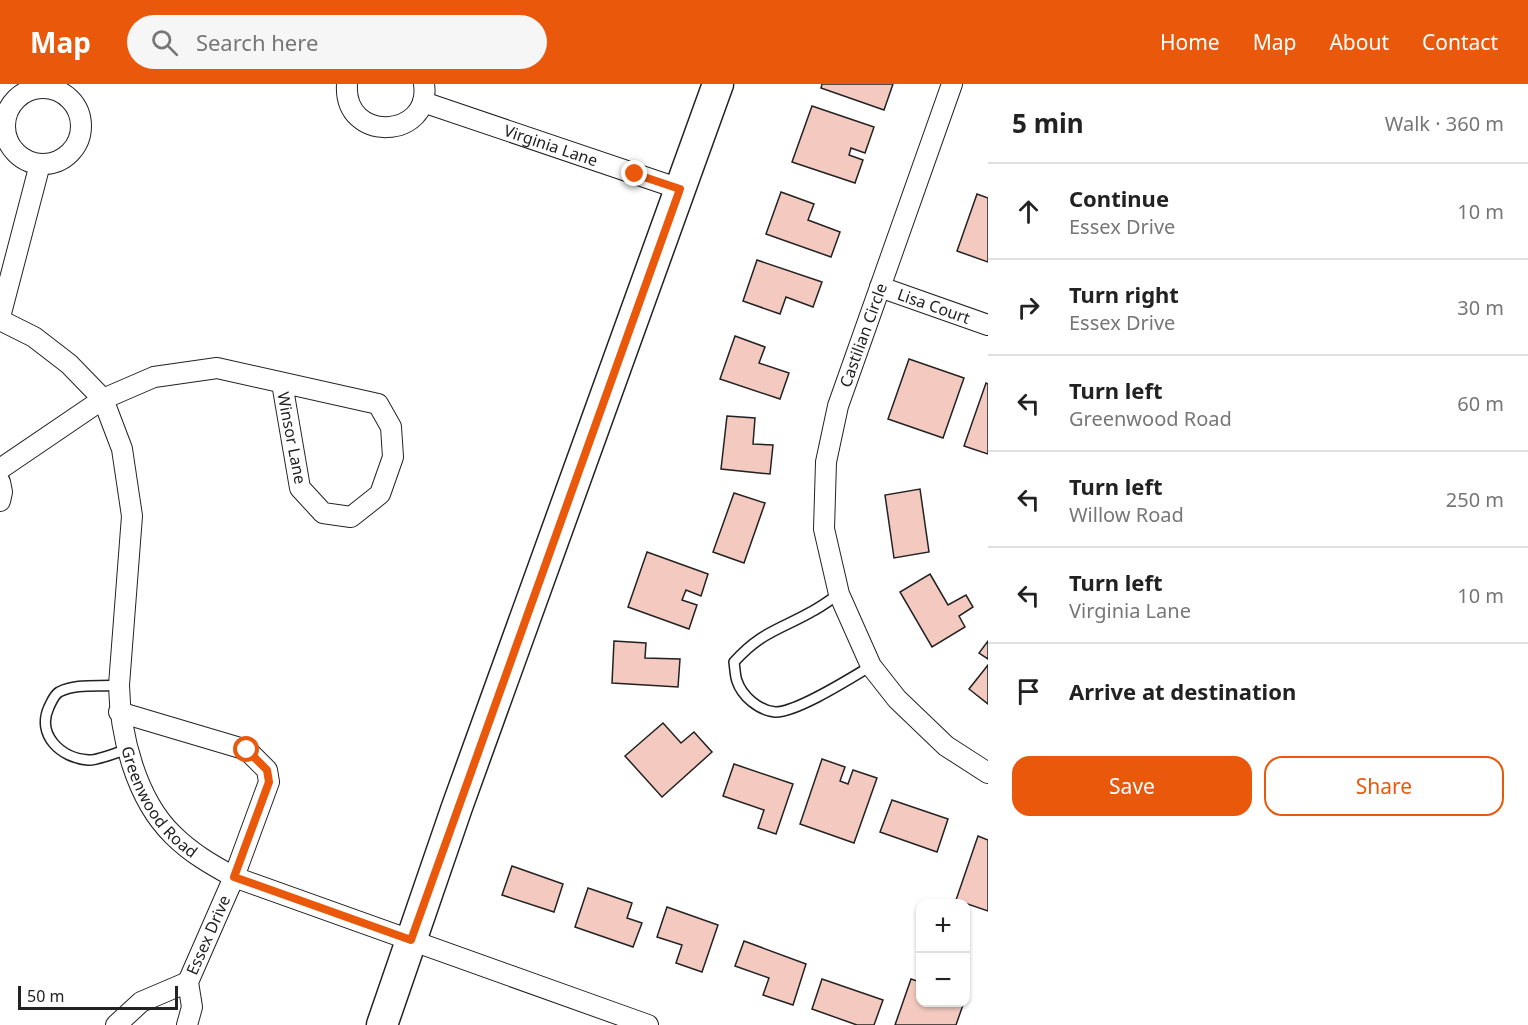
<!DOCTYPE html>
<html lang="en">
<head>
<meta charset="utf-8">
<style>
  body { margin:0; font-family:"Noto Sans",sans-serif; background:#f6f6f6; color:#222 }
  .controls { position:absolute; right:18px; bottom:18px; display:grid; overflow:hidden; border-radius:12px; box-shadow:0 2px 4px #0004 }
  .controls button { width:54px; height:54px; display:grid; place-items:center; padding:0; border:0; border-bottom:2px solid #e0e0e0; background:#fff; color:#222; font:30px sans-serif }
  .scale { position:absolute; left:18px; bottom:15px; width:160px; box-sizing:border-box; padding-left:6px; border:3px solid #222; border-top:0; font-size:16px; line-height:21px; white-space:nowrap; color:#222; -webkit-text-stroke:4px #fff; paint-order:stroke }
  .stop { position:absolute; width:18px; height:18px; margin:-14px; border:4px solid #ea580c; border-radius:50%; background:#fff }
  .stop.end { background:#ea580c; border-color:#fff; box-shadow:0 2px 6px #0008 }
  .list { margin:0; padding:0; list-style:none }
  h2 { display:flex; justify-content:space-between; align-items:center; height:78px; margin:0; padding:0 24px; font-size:26px }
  h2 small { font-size:20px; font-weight:400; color:#767676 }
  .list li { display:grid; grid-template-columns:39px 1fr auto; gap:18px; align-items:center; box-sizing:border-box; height:96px; padding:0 24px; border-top:2px solid #e0e0e0 }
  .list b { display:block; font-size:22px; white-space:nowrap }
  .list p { margin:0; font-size:20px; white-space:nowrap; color:#767676 }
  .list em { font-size:20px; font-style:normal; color:#767676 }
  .actions { display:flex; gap:12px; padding:18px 24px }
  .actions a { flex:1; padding:14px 0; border:2px solid #ea580c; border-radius:18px; text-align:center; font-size:21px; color:#ea580c }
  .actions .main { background:#ea580c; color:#fff }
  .icon { flex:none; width:33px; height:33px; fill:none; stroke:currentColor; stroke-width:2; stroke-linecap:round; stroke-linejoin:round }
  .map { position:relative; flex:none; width:988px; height:941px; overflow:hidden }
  header { display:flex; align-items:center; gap:36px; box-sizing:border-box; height:84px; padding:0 30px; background:#ea580c; color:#fff }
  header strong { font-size:28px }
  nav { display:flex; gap:33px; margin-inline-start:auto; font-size:21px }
  .search { width:420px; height:54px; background:#f6f6f6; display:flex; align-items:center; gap:15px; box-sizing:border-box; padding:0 21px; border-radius:33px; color:#767676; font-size:22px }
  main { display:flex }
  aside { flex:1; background:#fff }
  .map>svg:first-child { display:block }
</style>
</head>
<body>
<header>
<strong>Map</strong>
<div class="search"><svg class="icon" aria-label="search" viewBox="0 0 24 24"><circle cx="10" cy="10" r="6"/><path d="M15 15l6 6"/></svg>Search here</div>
<nav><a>Home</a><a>Map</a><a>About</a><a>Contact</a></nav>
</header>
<main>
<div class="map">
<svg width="988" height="941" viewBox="0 0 988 941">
  <rect width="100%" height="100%" fill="#fff"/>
  <!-- building -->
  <g fill="#f3c9c0" stroke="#222" stroke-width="1.5">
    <path d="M822,0H893L884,26L821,4Z"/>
    <path d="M812,22L874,43L865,69L851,64L849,71L863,76L855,99L792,78Z"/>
    <path d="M781,108L814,120L808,136L840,148L831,173L766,150Z"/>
    <path d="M977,110L988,114V178L957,167Z"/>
    <path d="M757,176L822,198L813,223L786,213L780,230L743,217Z"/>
    <path d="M735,252L765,263L759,279L789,289L780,315L720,295Z"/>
    <path d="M909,275L964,294L943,354L888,335Z"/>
    <path d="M986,299L988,300V370L964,362Z"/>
    <path d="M727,332L755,334L753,360L773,361L770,390L721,385Z"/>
    <path d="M920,405L929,468L894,474L885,411Z"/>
    <path d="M734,409L765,419L744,479L713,468Z"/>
    <path d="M647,468L708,490L701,512L686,506L682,516L697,521L689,545L628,523Z"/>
    <path d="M930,490L948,521L966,511L973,523L959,532L965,543L932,563L900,508Z"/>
    <path d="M614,557L646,559L645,574L680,575L678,603L612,599Z"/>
    <path d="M988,557V575L979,569Z"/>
    <path d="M988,581V620L969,605Z"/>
    <path d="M663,639L681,659L694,648L712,668L662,713L625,672Z"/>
    <path d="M822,675L845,683L840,697L848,700L853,686L877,694L854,759L800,740Z"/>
    <path d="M734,680L793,700L776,750L758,744L764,726L723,712Z"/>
    <path d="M892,716L948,735L937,768L880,748Z"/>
    <path d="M978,752L988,756V827L956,816Z"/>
    <path d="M512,782L563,800L554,828L502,811Z"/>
    <path d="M588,804L632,819L627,834L642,839L633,863L575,843Z"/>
    <path d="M667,823L718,841L702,888L676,879L682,861L657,853Z"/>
    <path d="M744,857L806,880L793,921L763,911L769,894L735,882Z"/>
    <path d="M822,895L883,916L874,941H857L812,925Z"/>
    <path d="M911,895L920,898V918H964L956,941H895Z"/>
  </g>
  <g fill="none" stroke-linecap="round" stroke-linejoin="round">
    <defs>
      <g id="service">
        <path d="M839,510C830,516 821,523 811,528C779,546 761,548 734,578C735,584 735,592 737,597C742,612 758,626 775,628C796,629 851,594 871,582"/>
        <path d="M119,601C99,603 77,599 59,608C54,611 52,617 49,623C36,651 61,674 88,676C97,677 118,668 128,665"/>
      </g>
      <g id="minor">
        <path d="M347,0C343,60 432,55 424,0"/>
        <path d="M952,0L838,322L826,378L824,445L839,510L871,582L897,615L946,662L988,689"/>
        <circle cx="43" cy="42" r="38"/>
        <path id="s1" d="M423,18L680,105"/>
        <path id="s2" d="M880,203L988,241"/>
        <path d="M0,233L40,80"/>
        <path id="s3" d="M0,236L34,253L69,280L103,315L122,365L132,432L119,601C120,651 136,715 173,751C191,769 212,781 234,793L648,941"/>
        <path d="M0,385L103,315L154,293L217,284L378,320L391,343L393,373L380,410L351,433L323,429L300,404L282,299"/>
        <path d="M0,398L2,408L0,417"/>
        <path d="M119,628L247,666L267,686L269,698L234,793L188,898L192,923L187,941"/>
        <path d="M116,941L141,918L188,898"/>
      </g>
      <path id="primary" d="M382,941L457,723L718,0"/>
    </defs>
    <!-- service casing -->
    <use href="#service" stroke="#222" stroke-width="12"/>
    <!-- minor casing -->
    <use href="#minor" stroke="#222" stroke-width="22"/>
    <!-- primary casing -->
    <use href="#primary" stroke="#222" stroke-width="33"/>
    <!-- service -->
    <use href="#service" stroke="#fff" stroke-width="9"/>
    <!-- minor -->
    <use href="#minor" stroke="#fff" stroke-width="20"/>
    <!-- primary -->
    <use href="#primary" stroke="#fff" stroke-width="30"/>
  </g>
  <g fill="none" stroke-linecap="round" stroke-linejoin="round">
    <!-- route -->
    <path stroke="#ea580c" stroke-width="8" d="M247,666L267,686L269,698L234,793L411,856L680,105L635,90"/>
  </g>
  <g text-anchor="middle" stroke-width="4.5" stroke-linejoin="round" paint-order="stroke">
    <!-- street labels -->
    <g font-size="16" fill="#222" stroke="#fff">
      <text dy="6" stroke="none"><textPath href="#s1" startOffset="135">Virginia Lane</textPath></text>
      <text dy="6" stroke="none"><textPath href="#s2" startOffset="57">Lisa Court</textPath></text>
      <text transform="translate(863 251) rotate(-70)" y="6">Castilian Circle</text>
      <text transform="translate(292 354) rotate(79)" y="6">Winsor Lane</text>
      <text dy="6" stroke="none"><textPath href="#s3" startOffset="549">Greenwood Road</textPath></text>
      <text transform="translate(208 851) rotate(-66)" y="6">Essex Drive</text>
    </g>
  </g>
</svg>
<div class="controls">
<button>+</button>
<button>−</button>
</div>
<div class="scale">50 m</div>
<div class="stop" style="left:247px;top:666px"></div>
<div class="stop end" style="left:635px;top:90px"></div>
</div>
<aside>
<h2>5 min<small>Walk · 360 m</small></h2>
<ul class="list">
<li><svg class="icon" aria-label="ahead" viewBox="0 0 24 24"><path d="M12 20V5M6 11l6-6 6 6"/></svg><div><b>Continue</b><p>Essex Drive</p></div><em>10 m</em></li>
<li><svg class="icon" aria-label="right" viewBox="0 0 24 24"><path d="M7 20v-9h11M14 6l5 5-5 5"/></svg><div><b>Turn right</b><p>Essex Drive</p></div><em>30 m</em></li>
<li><svg class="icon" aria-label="left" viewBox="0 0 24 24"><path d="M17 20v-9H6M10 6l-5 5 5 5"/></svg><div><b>Turn left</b><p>Greenwood Road</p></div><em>60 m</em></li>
<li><svg class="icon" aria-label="left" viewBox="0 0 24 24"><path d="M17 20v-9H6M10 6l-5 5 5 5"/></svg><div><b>Turn left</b><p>Willow Road</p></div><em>250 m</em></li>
<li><svg class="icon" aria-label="left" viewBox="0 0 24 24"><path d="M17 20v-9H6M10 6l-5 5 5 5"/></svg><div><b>Turn left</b><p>Virginia Lane</p></div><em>10 m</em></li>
<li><svg class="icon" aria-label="arrive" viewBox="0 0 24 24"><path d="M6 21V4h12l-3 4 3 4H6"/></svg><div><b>Arrive at destination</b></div></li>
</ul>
<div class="actions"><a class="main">Save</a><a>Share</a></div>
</aside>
</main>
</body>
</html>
